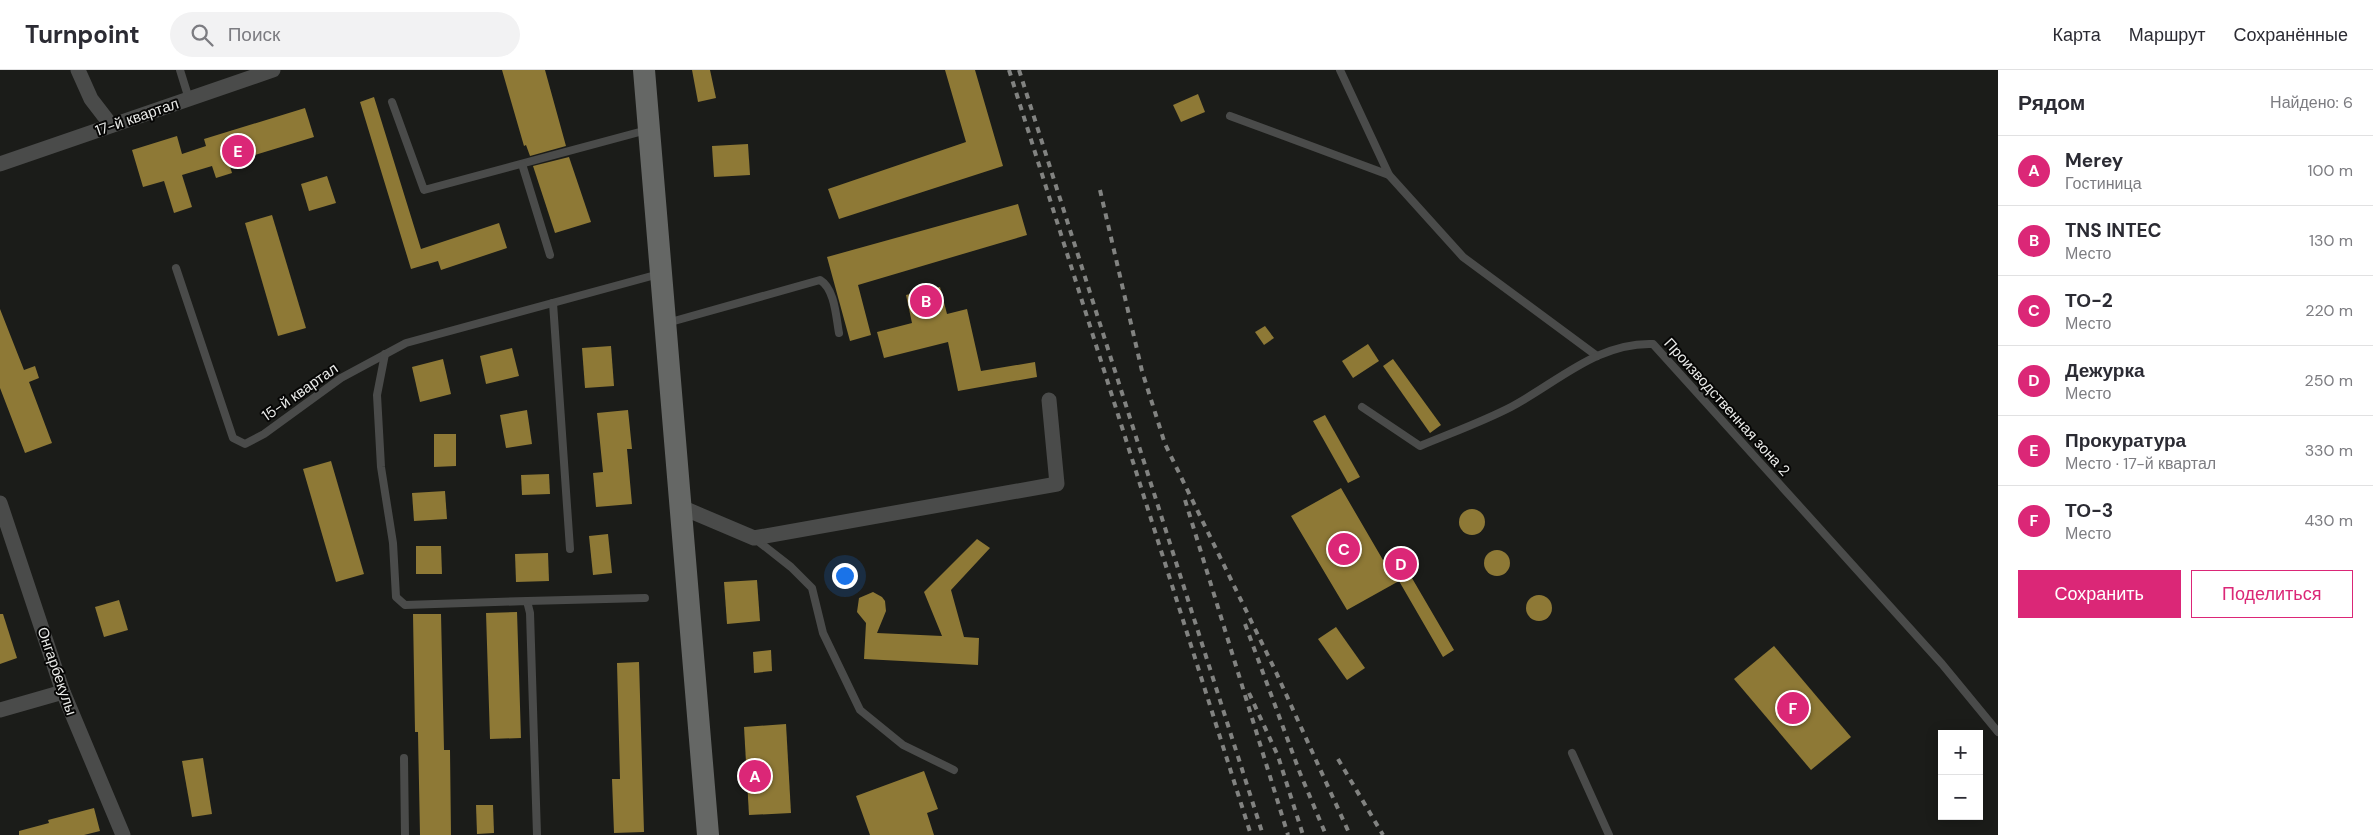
<!DOCTYPE html>
<html lang="ru">
<head>
<meta charset="utf-8">
<style>
  body { margin:0; font-family:"DM Sans",sans-serif; background:#f2f2f3; color:#2b2b33 }
  .controls { position:absolute; right:15px; bottom:15px; display:grid; overflow:hidden; border-radius:0px; box-shadow:0 2px 12px #0003 }
  .controls button { width:45px; height:45px; display:grid; place-items:center; padding:0; border:0; border-bottom:1px solid #e1e1e2; background:#fff; color:#2b2b33; font:25px sans-serif }
  .you { position:absolute; left:844px; top:505px; width:18px; height:18px; margin:-12px; border:4px solid #fff; border-radius:50%; background:#1a73e8; box-shadow:0 0 0 8px #1a73e833 }
  .badge { display:grid; place-items:center; width:32px; height:32px; border-radius:50%; background:#db2777; color:#fff; font-size:16px; font-weight:700 }
  .pin { position:absolute; translate:-50% -50%; border:2px solid #fff; box-shadow:0 1px 5px #0006 }
  .list { margin:0; padding:0; list-style:none }
  h2 { display:flex; justify-content:space-between; align-items:center; height:65px; margin:0; padding:0 20px; font-size:21px }
  h2 small { font-size:16px; font-weight:400; color:#7c7c81 }
  .list li { display:grid; grid-template-columns:32px 1fr auto; gap:15px; align-items:center; box-sizing:border-box; height:70px; padding:0 20px; border-top:1px solid #e1e1e2 }
  .list b { display:block; font-size:19px; white-space:nowrap }
  .list p { margin:0; font-size:16px; white-space:nowrap; color:#7c7c81 }
  .list em { font-size:16px; font-style:normal; color:#7c7c81 }
  .actions { display:flex; gap:10px; padding:15px 20px }
  .actions a { flex:1; padding:11px 0; border:1px solid #db2777; border-radius:0px; text-align:center; font-size:18px; color:#db2777 }
  .actions .main { background:#db2777; color:#fff }
  .icon { flex:none; width:28px; height:28px; fill:none; stroke:currentColor; stroke-width:2; stroke-linecap:round; stroke-linejoin:round }
  .map { position:relative; flex:none; width:1998px; height:765px; overflow:hidden }
  header { display:flex; align-items:center; gap:30px; box-sizing:border-box; height:70px; padding:0 25px; background:#fff; border-bottom:1px solid #e1e1e2 }
  header strong { font-size:24px }
  nav { display:flex; gap:28px; margin-inline-start:auto; font-size:18px }
  .search { width:350px; height:45px; background:#f2f2f3; display:flex; align-items:center; gap:12px; box-sizing:border-box; padding:0 18px; border-radius:28px; color:#7c7c81; font-size:19px }
  main { display:flex }
  aside { flex:1; background:#fff }
  .map>svg:first-child { display:block }
</style>
</head>
<body>
<header>
<strong>Turnpoint</strong>
<div class="search"><svg class="icon" aria-label="search" viewBox="0 0 24 24"><circle cx="10" cy="10" r="6"/><path d="M15 15l6 6"/></svg>Поиск</div>
<nav><a>Карта</a><a>Маршрут</a><a>Сохранённые</a></nav>
</header>
<main>
<div class="map">
<svg width="1998" height="765" viewBox="0 0 1998 765">
  <rect width="100%" height="100%" fill="#1b1c19"/>
  <!-- building -->
  <g fill="#8e7936">
    <path d="M502,0H545L566,76L530,86L526,75L524,76Z"/>
    <path d="M692,0H710L716,28L698,32Z"/>
    <path d="M945,0H975L1003,96L839,149L828,119L966,72Z"/>
    <path d="M1198,24L1205,42L1181,52L1173,35Z"/>
    <path d="M374,27L421,179L499,153L507,178L441,200L438,191L411,199L360,32Z"/>
    <path d="M305,38L314,67L229,93L232,103L216,108L212,96L182,105L192,137L174,143L164,111L143,117L132,80L177,66L182,84L206,76L204,69Z"/>
    <path d="M748,74L750,105L714,107L712,76Z"/>
    <path d="M569,87L591,152L555,163L533,96Z"/>
    <path d="M327,106L336,133L309,141L301,114Z"/>
    <path d="M1018,134L1027,165L858,215L871,265L850,271L827,187Z"/>
    <path d="M272,145L306,258L278,266L245,153Z"/>
    <path d="M940,217L947,244L967,239L981,301L1035,292L1037,307L958,321L948,272L884,288L877,262L912,253L906,225Z"/>
    <path d="M0,239L24,300L35,296L39,308L29,312L52,373L25,383L0,318Z"/>
    <path d="M1265,256L1274,268L1264,275L1255,262Z"/>
    <path d="M1368,274L1379,291L1353,308L1342,291Z"/>
    <path d="M611,276L614,316L585,318L582,278Z"/>
    <path d="M512,278L519,306L486,314L480,286Z"/>
    <path d="M443,289L451,324L420,332L412,297Z"/>
    <path d="M1393,289L1441,355L1430,363L1383,296Z"/>
    <path d="M527,340L532,374L506,378L500,345Z"/>
    <path d="M628,340L632,379H627L632,434L596,437L593,403L603,402L597,343Z"/>
    <path d="M1325,345L1360,407L1348,413L1313,351Z"/>
    <path d="M434,364H456V396L434,397Z"/>
    <path d="M331,391L364,504L336,512L303,399Z"/>
    <path d="M549,404L550,424L522,425L521,405Z"/>
    <path d="M1341,418L1383,490L1400,481L1412,501L1409,503L1454,580L1443,587L1399,511L1347,540L1291,446Z"/>
    <path d="M445,421L447,449L414,451L412,423Z"/>
    <circle cx="1472" cy="452" r="13"/>
    <path d="M608,464L612,503L593,505L589,466Z"/>
    <path d="M977,469L990,478L951,520L964,567L979,568L978,595L864,589L866,553L857,542L859,528L873,522L882,527L885,531L886,541L877,563L942,566L924,522Z"/>
    <path d="M416,476H441L442,504H416Z"/>
    <circle cx="1497" cy="493" r="13"/>
    <path d="M548,483L549,511L516,512L515,484Z"/>
    <path d="M757,510L760,551L727,554L724,512Z"/>
    <circle cx="1539" cy="538" r="13"/>
    <path d="M119,530L128,560L104,567L95,537Z"/>
    <path d="M517,542L521,668L490,669L486,543Z"/>
    <path d="M0,544H3L17,588L0,594Z"/>
    <path d="M413,544H441L444,680H450L451,765H420L418,662H415Z"/>
    <path d="M1336,557L1365,598L1347,610L1318,569Z"/>
    <path d="M1774,576L1851,667L1811,700L1734,609Z"/>
    <path d="M771,580L772,601L754,603L753,582Z"/>
    <path d="M639,592L644,762L614,763L612,709H620L617,593Z"/>
    <path d="M786,654L791,743L749,745L744,657Z"/>
    <path d="M203,688L212,744L192,747L182,691Z"/>
    <path d="M924,701L938,739L927,743L934,765H870L856,726Z"/>
    <path d="M476,735H493L494,763L477,764Z"/>
    <path d="M94,738L100,761L84,765H19V761L49,753L48,750Z"/>
  </g>
  <g fill="none" stroke-linecap="round" stroke-linejoin="round">
    <!-- lane -->
    <g stroke="#4a4b4a" stroke-width="8">
      <path d="M180,0L189,29"/>
      <path d="M1340,0L1389,105"/>
      <path d="M392,32L424,120L647,60"/>
      <path d="M1230,46L1389,105L1463,187L1597,286"/>
      <path d="M522,94L550,185"/>
      <path d="M176,198L233,368L245,374L264,364L341,308L406,273L659,204"/>
      <path d="M553,233L570,479"/>
      <path d="M667,253L820,210C835,219 836,247 839,263"/>
      <path d="M385,284L377,325L381,397L393,473L396,527L405,535L527,531L530,543L537,765"/>
      <path d="M1362,337L1420,376C1451,363 1482,352 1511,337C1558,312 1598,272 1653,274L1942,594L1998,662"/>
      <path d="M754,468L791,497L812,518L823,563L860,640L903,675L954,700"/>
      <path d="M527,531L645,528"/>
      <path d="M1572,683L1609,765"/>
      <path d="M404,688L405,765"/>
    </g>
    <!-- street -->
    <g stroke="#4a4b4a" stroke-width="15">
      <path d="M78,0L91,29L111,55"/>
      <path d="M0,94L273,0"/>
      <path d="M0,433L63,622L123,765"/>
      <path d="M681,437L754,468L1057,414L1049,330"/>
      <path d="M0,640L63,622"/>
    </g>
    <!-- secondary -->
    <path stroke="#656765" stroke-width="22" d="M644,0L708,765"/>
    <!-- rail -->
    <g stroke="#828381" stroke-width="4" stroke-dasharray="6 6" stroke-linecap="butt">
      <path d="M1009,0L1251,765"/>
      <path d="M1019,0L1263,765"/>
      <path d="M1100,120L1142,301L1165,374L1275,600L1350,765"/>
      <path d="M1185,430L1288,765"/>
      <path d="M1245,554L1300,703L1326,765"/>
      <path d="M1249,623L1278,686L1303,765"/>
      <path d="M1338,689L1383,765"/>
    </g>
  </g>
  <g text-anchor="middle" stroke-width="4" stroke-linejoin="round" paint-order="stroke">
    <!-- street labels -->
    <g font-size="15" fill="#e9eae8" stroke="#060605">
      <text transform="translate(137 47) rotate(-19)" y="5">17-й квартал</text>
      <text transform="translate(300 322) rotate(-35)" y="5">15-й квартал</text>
      <text transform="translate(1727 337) rotate(48)" y="5">Производственная зона 2</text>
      <text transform="translate(57 601) rotate(71)" y="5">Онгарбекулы</text>
    </g>
  </g>
</svg>
<div class="controls">
<button>+</button>
<button>−</button>
</div>
<div class="you"></div>
<div class="pin badge" style="left:755px;top:706px">A</div>
<div class="pin badge" style="left:926px;top:231px">B</div>
<div class="pin badge" style="left:1344px;top:479px">C</div>
<div class="pin badge" style="left:1401px;top:494px">D</div>
<div class="pin badge" style="left:238px;top:81px">E</div>
<div class="pin badge" style="left:1793px;top:638px">F</div>
</div>
<aside>
<h2>Рядом<small>Найдено: 6</small></h2>
<ul class="list">
<li><span class="badge">A</span><div><b>Merey</b><p>Гостиница</p></div><em>100 m</em></li>
<li><span class="badge">B</span><div><b>TNS INTEC</b><p>Место</p></div><em>130 m</em></li>
<li><span class="badge">C</span><div><b>ТО-2</b><p>Место</p></div><em>220 m</em></li>
<li><span class="badge">D</span><div><b>Дежурка</b><p>Место</p></div><em>250 m</em></li>
<li><span class="badge">E</span><div><b>Прокуратура</b><p>Место · 17-й квартал</p></div><em>330 m</em></li>
<li><span class="badge">F</span><div><b>ТО-3</b><p>Место</p></div><em>430 m</em></li>
</ul>
<div class="actions"><a class="main">Сохранить</a><a>Поделиться</a></div>
</aside>
</main>
</body>
</html>
